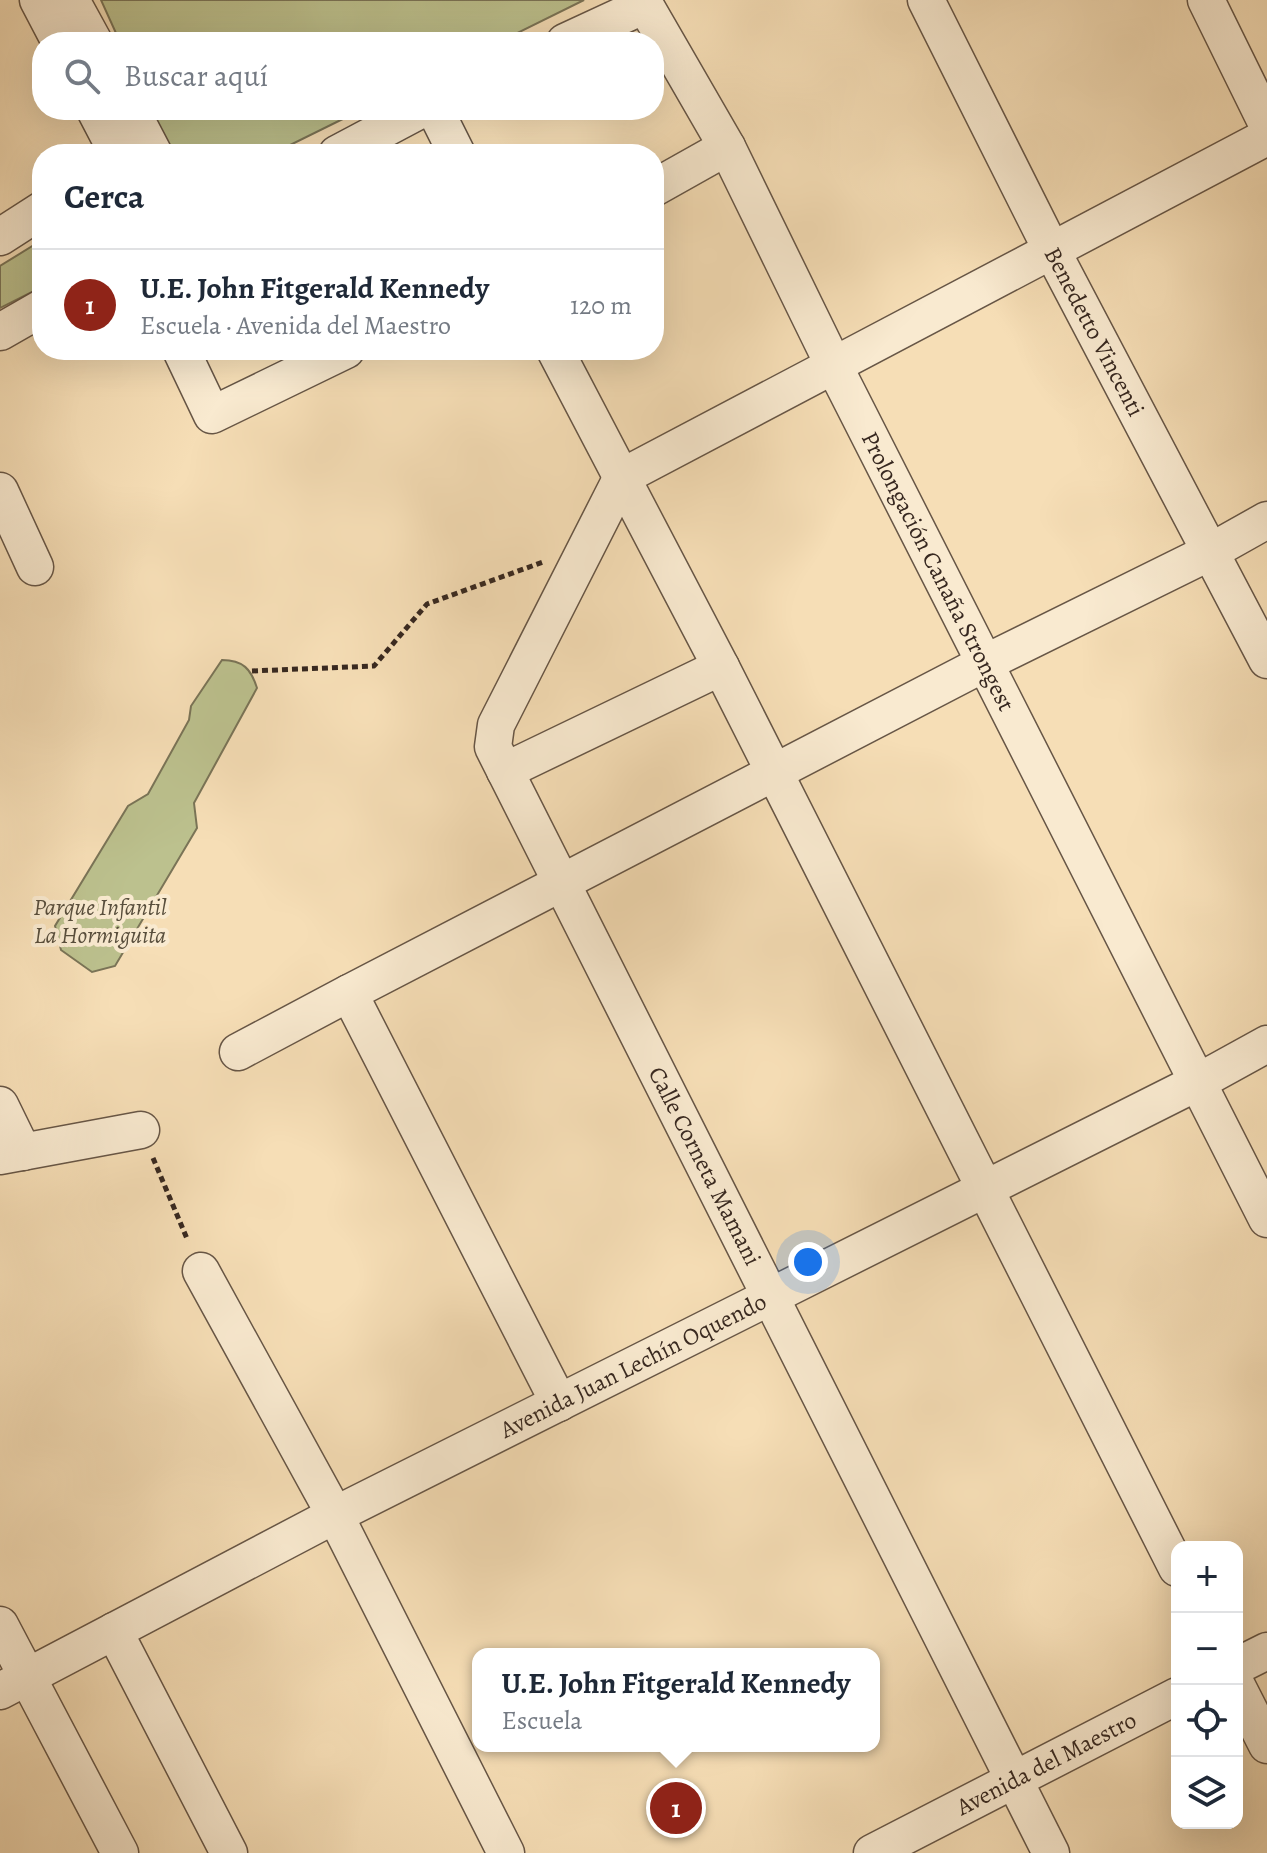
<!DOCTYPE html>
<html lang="es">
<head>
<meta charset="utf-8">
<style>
  body { margin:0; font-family:Alegreya,serif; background:#f2f2f3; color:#1f2937 }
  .controls { position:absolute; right:24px; bottom:24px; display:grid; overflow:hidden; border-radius:16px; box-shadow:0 8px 32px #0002 }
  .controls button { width:72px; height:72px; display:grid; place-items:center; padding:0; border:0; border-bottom:2px solid #e0e1e3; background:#fff; color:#1f2937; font:40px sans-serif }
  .you { position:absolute; left:808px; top:1262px; width:28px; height:28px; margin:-20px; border:6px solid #fff; border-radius:50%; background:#1a73e8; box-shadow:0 0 0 12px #1a73e833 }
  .badge { display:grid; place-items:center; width:52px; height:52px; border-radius:50%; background:#8f2418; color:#fff; font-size:26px; font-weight:700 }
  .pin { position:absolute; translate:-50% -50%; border:4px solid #fff; box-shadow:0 2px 8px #0006 }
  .popup { position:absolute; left:472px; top:1648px; width:408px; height:104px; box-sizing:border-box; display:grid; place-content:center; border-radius:16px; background:#fff; filter:drop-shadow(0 2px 6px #0005); font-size:26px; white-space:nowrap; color:#747a83 }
  .popup b { font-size:30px; color:#1f2937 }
  .popup::after { content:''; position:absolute; left:50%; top:100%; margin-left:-16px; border:16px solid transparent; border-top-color:#fff }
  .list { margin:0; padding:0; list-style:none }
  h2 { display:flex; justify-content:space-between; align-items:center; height:104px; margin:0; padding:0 32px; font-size:34px }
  h2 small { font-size:26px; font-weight:400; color:#747a83 }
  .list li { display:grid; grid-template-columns:52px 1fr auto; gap:24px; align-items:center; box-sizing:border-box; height:112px; padding:0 32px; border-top:2px solid #e0e1e3 }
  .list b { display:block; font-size:30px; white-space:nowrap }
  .list p { margin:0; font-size:26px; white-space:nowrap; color:#747a83 }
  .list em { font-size:26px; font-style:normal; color:#747a83 }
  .icon { flex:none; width:44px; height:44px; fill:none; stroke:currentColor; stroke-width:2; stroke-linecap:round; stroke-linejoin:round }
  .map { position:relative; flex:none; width:1267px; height:1853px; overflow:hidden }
  .search { position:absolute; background:#fff; box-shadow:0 8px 32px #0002; left:32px; top:32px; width:632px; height:88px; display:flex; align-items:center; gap:20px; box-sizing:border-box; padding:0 28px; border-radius:32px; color:#747a83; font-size:30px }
  .panel { position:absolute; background:#fff; box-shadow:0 8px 32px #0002; left:32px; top:144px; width:632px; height:216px; border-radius:32px }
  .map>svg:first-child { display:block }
</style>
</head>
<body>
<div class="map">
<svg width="1267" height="1853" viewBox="0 0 1267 1853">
  <rect width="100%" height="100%" fill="#f6deb6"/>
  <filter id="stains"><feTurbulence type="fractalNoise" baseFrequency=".0025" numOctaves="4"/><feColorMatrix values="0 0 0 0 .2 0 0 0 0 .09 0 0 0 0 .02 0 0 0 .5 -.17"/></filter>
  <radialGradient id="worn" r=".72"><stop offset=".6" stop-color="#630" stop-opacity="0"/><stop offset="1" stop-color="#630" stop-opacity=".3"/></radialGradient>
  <!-- green -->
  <g fill="#bcc18e" stroke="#7a7457" stroke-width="2">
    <path d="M101,0H584L499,42H120Z"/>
    <path d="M150,110H361L272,154H169Z"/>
    <path d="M42,240V287L0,308V266Z"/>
    <path d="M222,660C243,660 251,669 257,688L194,803L197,828L115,966L92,972L61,950L55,926L128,806L148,794L189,720L191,706Z"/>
  </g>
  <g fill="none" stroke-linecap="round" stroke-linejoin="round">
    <defs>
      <g id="minor">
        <path d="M38,0L60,42"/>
        <path d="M71,0L94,42"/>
        <path id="s1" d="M926,0L1051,249L1267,660"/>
        <path d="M1206,0L1267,124"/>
        <path id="s2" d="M565,42L645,5L727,147L834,366L1267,1219"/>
        <path d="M95,110L118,154"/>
        <path d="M131,110L154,154"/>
        <path d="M435,110L457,154"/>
        <path d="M337,154L420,110"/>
        <path d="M654,188L727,147"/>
        <path d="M0,237L42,210"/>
        <path d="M0,332L42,308"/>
        <path d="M181,350L212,415L346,350"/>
        <path d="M555,350L721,667L1177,1568"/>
        <path d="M0,491L35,567"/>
        <path d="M505,771L721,667"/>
        <path d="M238,1052L349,993"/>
        <path d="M0,1105L23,1152"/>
        <path d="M0,1156L141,1130"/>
        <path d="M201,1271L335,1515L506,1853"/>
        <path d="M559,1403L349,993L985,663L1210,552L1267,520"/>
        <path d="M0,1625L120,1853"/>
        <path d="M114,1631L229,1853"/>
        <path d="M1237,1666L1267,1651"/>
        <path d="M1237,1686L1267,1745"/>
        <path id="s3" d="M0,1691L335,1515L1198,1082L1267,1044"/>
        <path id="s4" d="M872,1853L1177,1696"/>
        <path d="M1051,1853L493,747L496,725L622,477L1267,137"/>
      </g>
    </defs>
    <!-- minor casing -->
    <use href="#minor" stroke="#675646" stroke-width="39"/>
    <!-- path -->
    <g stroke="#372820" stroke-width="5" stroke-dasharray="6 4" stroke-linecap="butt">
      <path d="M252,671L374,666L427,604L543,562"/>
      <path d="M153,1158L188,1241"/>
    </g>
    <!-- minor -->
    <use href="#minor" stroke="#f9ead0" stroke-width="36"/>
  </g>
  <g text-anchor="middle" stroke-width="8" stroke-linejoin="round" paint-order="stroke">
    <!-- street labels -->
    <g font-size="24" fill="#372820" stroke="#f9ead0">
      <text dy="8" stroke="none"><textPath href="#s1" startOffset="372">Benedetto Vincenti</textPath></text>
      <text dy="8" stroke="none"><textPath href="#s2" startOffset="726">Prolongación Canaña Strongest</textPath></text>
      <text transform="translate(705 1166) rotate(63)" y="8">Calle Corneta Mamani</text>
      <text dy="8" stroke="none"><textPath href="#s3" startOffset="712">Avenida Juan Lechín Oquendo</textPath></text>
      <text dy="8" stroke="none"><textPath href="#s4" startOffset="196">Avenida del Maestro</textPath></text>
    </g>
    <!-- park labels -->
    <g font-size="24" font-style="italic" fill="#584e3c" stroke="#f9ead0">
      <text x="100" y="915">Parque Infantil<tspan x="100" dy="28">La Hormiguita</tspan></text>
    </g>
  </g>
  <rect width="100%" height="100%" filter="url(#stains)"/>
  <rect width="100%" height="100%" fill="url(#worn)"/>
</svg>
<div class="controls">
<button>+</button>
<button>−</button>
<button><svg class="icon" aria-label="locate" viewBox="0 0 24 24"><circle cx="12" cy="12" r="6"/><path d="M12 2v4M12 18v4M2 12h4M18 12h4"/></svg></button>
<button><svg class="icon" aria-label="layers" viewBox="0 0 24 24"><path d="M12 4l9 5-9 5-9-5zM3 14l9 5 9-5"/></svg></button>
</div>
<div class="you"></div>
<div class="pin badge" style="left:676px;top:1808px">1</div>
<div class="popup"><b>U.E. John Fitgerald Kennedy</b>Escuela</div>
<div class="search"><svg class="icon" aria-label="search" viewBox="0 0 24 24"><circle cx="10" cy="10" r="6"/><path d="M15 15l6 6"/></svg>Buscar aquí</div>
<section class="panel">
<h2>Cerca<small></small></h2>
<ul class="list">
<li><span class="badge">1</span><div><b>U.E. John Fitgerald Kennedy</b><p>Escuela · Avenida del Maestro</p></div><em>120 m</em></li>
</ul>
</section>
</div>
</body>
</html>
